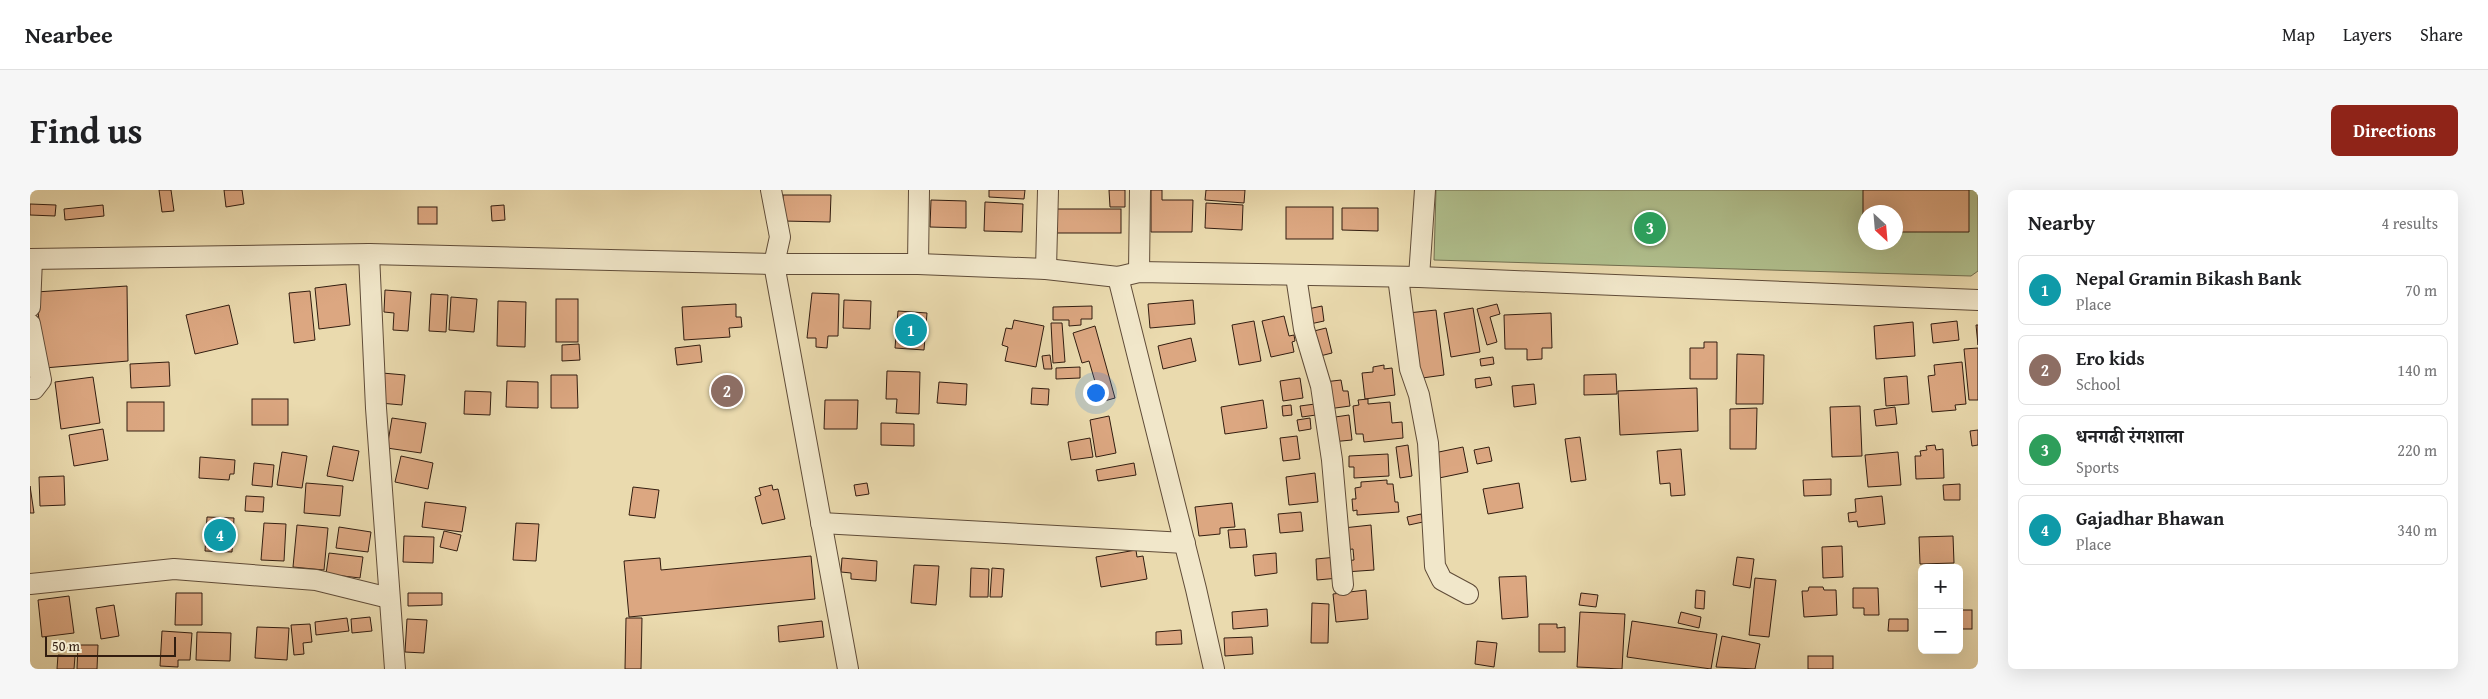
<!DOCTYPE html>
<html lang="en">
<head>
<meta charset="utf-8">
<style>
  body { margin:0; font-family:"Gentium Book Plus","Noto Serif Devanagari",serif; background:#f6f6f6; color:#202124 }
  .controls { position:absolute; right:15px; bottom:15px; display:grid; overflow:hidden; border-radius:8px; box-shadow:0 5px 20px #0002 }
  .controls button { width:45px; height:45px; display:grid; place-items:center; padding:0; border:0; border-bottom:1px solid #e0e0e0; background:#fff; color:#202124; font:25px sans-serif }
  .compass { position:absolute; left:1828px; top:15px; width:45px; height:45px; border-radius:50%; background:#fff; box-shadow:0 5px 20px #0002; rotate:154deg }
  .scale { position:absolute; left:15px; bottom:12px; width:131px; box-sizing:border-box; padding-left:5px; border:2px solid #321d10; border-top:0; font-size:14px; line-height:18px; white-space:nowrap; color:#321d10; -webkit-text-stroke:4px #f1e7ca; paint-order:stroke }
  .you { position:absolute; left:1065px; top:202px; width:18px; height:18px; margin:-12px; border:4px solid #fff; border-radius:50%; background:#1a73e8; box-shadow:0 0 0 8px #1a73e833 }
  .badge { display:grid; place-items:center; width:32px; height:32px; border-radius:50%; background:#8f2418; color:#fff; font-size:16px; font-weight:700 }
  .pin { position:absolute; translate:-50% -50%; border:2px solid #fff; box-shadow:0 1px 5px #0006 }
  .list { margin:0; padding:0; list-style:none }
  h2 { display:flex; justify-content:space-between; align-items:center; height:65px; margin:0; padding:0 20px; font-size:21px }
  h2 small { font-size:16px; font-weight:400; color:#757577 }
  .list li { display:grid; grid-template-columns:32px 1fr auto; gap:15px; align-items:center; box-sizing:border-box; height:70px; margin:0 10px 10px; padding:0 10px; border:1px solid #e0e0e0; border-radius:8px }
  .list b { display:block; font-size:19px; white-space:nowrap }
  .list p { margin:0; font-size:16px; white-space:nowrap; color:#757577 }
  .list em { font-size:16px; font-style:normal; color:#757577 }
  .map { position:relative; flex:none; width:1948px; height:479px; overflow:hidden; border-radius:8px }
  header { display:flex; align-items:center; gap:30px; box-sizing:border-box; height:70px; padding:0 25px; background:#fff; border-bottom:1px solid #e0e0e0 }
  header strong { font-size:24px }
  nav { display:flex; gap:28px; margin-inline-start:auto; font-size:18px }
  .intro { display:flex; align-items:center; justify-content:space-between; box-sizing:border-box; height:120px; padding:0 30px }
  h1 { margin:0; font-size:35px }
  .button { padding:12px 22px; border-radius:8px; background:#8f2418; color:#fff; font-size:18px; font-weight:700 }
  main { display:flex; gap:30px; padding:0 30px }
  aside { flex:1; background:#fff; border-radius:8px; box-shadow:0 5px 20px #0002 }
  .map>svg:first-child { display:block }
</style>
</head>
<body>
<header>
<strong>Nearbee</strong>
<nav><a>Map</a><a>Layers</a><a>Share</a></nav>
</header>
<div class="intro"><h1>Find us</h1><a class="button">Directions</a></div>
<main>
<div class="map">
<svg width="1948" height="479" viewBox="0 0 1948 479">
  <rect width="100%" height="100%" fill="#eadaae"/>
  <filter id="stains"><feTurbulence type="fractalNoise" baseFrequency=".004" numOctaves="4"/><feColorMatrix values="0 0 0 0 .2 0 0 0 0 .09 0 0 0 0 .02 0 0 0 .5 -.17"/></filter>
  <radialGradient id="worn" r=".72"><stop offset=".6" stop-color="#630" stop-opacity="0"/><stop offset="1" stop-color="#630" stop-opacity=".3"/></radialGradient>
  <!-- green -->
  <path fill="#b1c18f" stroke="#726f50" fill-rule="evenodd" d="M1406,0H1948V81L1941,86L1404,70ZM1836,22H1866V52H1836Z"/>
  <!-- building -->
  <g fill="#dca781" stroke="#321d10">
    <path d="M129,0H141L144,21L132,22Z"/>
    <path d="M194,0H212L214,14L196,17Z"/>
    <path d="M959,0H995L994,9L959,7Z"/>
    <path d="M1079,0H1095V17H1080Z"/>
    <path d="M1121,0H1132V10H1163L1162,42H1121Z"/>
    <path d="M1176,0H1215L1214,13L1175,10Z"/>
    <path d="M1833,0H1939V42H1866V22H1836V42H1833Z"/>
    <path d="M753,5H801L800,32L753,31Z"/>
    <path d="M901,10L936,11V38L900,37Z"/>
    <path d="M955,12L993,14L992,42L954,41Z"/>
    <path d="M1176,13L1213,15L1212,40L1175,38Z"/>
    <path d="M0,14L26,15L25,26L0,25Z"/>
    <path d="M73,15L74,26L35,30L34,19Z"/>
    <path d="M474,15L475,30L462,31L461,16Z"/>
    <rect x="388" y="17" width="19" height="17"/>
    <rect x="1256" y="17" width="47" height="32"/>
    <path d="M1312,18H1348V41L1312,40Z"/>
    <rect x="1024" y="19" width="67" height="24"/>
    <path d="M316,94L320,135L289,139L285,98Z"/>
    <path d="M97,96L98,171L14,178L6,102Z"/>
    <path d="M355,100L381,102L378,141L363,140L364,123L354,122Z"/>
    <path d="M280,101L285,150L264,153L259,103Z"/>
    <path d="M782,103L809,104L808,146H798L797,158L786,157V148H777Z"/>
    <path d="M401,104L418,105L416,142L399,141Z"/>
    <path d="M421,107L447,109L444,142L419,140Z"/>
    <rect x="526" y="109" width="22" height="43"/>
    <path d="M814,110L841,111L840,139L813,138Z"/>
    <path d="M1163,110L1165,134L1120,138L1118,114Z"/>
    <path d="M468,111L496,112L495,157L467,156Z"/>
    <path d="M706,114V127H711L712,137L699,138L700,147L654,150L652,117Z"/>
    <path d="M1467,114L1470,124L1460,127L1467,152L1457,155L1447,119Z"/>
    <path d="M199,115L208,154L165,164L156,125Z"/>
    <path d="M1062,116V129H1051V135L1039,136V130H1023V117Z"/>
    <path d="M1292,116L1294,131L1280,134L1278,119Z"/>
    <path d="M1443,118L1450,162L1421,167L1414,123Z"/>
    <path d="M1406,120L1414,185L1385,189L1378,123Z"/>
    <path d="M868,121L897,123L894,160L865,158Z"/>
    <path d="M1521,123L1522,158H1512V169L1497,170V159H1475L1474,125Z"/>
    <path d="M1254,126L1259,146L1264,145L1265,151L1262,152L1264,162L1241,167L1232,131Z"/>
    <path d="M984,130L1014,136L1006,177L975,171L978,157L972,155L976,138L982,139Z"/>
    <path d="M1224,131L1231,171L1209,175L1202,135Z"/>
    <path d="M1927,131L1929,150L1903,153L1901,134Z"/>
    <path d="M1883,132L1885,166L1846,169L1844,136Z"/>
    <path d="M1021,133H1032L1035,172L1023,173Z"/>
    <path d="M1946,135H1948V155Z"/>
    <path d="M1065,136L1085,208L1071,212L1059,171L1052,173L1043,143Z"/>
    <path d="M1296,138L1302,163L1286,167L1280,142Z"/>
    <path d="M1161,148L1166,171L1133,179L1128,156Z"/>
    <path d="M1674,152H1687V189H1660V158H1674Z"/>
    <path d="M549,154L550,170L532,171V155Z"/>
    <path d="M670,155L672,172L647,175L645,158Z"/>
    <path d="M1948,158V210H1939L1934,159Z"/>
    <path d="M1707,164L1734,165L1733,214H1706Z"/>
    <path d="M1020,165L1022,179H1014L1012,166Z"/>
    <path d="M1463,167L1464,174L1451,176L1450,169Z"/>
    <path d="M139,172L140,196L101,198L100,174Z"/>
    <path d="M1932,172L1936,214L1925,215L1926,220L1902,222L1898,186L1905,185L1904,175Z"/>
    <path d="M1354,175V179L1362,178L1365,205L1335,209L1332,183L1343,182V177Z"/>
    <path d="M1050,177V188L1026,189V178Z"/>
    <path d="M857,181L890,182L889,224L866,223L867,209H856Z"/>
    <path d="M352,183L375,185L372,215L350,213Z"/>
    <path d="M1586,184L1587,204L1554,205V185Z"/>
    <path d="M521,185H547L548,218H521Z"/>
    <path d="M1877,186L1879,214L1856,216L1854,188Z"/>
    <path d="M63,187L70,233L31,239L25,192Z"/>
    <path d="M1460,187L1462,195L1446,198L1445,189Z"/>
    <path d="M1270,188L1273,208L1253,211L1250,191Z"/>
    <path d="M1311,190L1313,201H1318L1320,216L1298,219L1294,192Z"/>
    <path d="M477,191L508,192V218L476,217Z"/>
    <path d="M909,192L937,194L936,215L907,213Z"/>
    <path d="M1504,194L1506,214L1484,217L1482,196Z"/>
    <path d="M1002,198L1019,199L1018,215L1001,214Z"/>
    <path d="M1667,198L1668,241L1590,245L1588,201Z"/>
    <path d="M435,201L461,202L460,225L434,224Z"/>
    <rect x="222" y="209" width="36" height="26"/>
    <path d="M1338,209V214L1360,212L1362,233L1372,232L1373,248L1334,252L1333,244H1326L1323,216L1329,215L1328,210Z"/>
    <path d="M795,210H828L827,239H794Z"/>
    <path d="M1233,210L1237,238L1195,244L1191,217Z"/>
    <rect x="97" y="212" width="37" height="29"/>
    <path d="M1285,214L1286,225L1272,227L1270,216Z"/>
    <path d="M1261,215L1262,225L1253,226L1252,216Z"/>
    <path d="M1830,216L1832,266L1802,267L1800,217Z"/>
    <path d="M1865,217L1867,234L1846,236L1844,220Z"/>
    <path d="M1727,218L1726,259H1700V219Z"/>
    <path d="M1319,225L1322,250L1301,252L1298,228Z"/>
    <path d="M1079,226L1086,263L1066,267L1060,230Z"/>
    <path d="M362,228L396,233L391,263L357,258Z"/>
    <path d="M1280,228L1281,239L1269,241L1267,230Z"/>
    <path d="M851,233L884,234V256L851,255Z"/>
    <path d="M73,239L78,270L44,276L39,245Z"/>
    <path d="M1948,240V255L1942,256L1940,241Z"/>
    <path d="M1267,246L1270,269L1253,271L1250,248Z"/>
    <path d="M1550,247L1556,290L1541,292L1535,249Z"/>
    <path d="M1060,248L1063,267L1041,270L1038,252Z"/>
    <path d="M1378,255L1382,286L1370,288L1366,257Z"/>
    <path d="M1905,255L1906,260L1913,259L1914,288L1886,289L1885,266H1891L1890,261L1897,260L1896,256Z"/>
    <path d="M303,256L329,261L323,291L297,286Z"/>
    <path d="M1433,257L1438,282L1409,288L1404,263Z"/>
    <path d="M1459,257L1462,271L1447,274L1444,260Z"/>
    <path d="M1651,259L1655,305L1641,306L1640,293L1630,294L1627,261Z"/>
    <path d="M252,262L277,266L272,298L247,295Z"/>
    <path d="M1868,262L1871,295L1838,297L1835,265Z"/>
    <path d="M1358,264L1359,286L1324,288V277H1319V266Z"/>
    <path d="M371,266L403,273L398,299L365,292Z"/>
    <path d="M170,267L205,270L204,284H200L199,290L169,288Z"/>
    <path d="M224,273L244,275L242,297L222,295Z"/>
    <path d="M1104,273L1106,285L1068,291L1066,280Z"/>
    <path d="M1285,283L1288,312L1259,315L1256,287Z"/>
    <path d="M34,286L35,315L10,316L9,287Z"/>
    <path d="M1801,289V305L1774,306L1773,290Z"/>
    <path d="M1357,290V294H1363L1365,312H1368L1369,322L1327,325V320L1323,321L1322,309H1326L1325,298L1331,297V292Z"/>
    <path d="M276,293L313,296L310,326L274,323Z"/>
    <path d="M837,293L839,304L826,306L824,295Z"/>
    <path d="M1489,293L1493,318L1458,324L1453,299Z"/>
    <path d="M1930,294V310H1914L1913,295Z"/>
    <path d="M742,295L743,300L748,299L755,329L732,334L725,307L731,305L729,298Z"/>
    <path d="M0,296L4,323H0Z"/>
    <path d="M603,297L629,300L625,328L599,325Z"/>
    <path d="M216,306L234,307L233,322L215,321Z"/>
    <path d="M1852,306L1855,334L1828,337L1827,331L1819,332L1818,323L1826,322L1825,309Z"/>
    <path d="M395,312L436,317L432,342L392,337Z"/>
    <path d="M1202,313L1205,337L1190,338V344L1169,346L1165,317Z"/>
    <path d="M1271,322L1273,341L1250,343L1248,324Z"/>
    <path d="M1391,324L1393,332L1379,335L1377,327Z"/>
    <path d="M177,327L204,328L202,362L175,361Z"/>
    <path d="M234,333L256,334L254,371L231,370Z"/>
    <path d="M486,333L509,334L506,371L483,370Z"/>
    <path d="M267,335L298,338L294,380L263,377Z"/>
    <path d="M1341,335L1344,380L1315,382L1314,371L1324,370L1323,359L1314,360L1313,338Z"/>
    <path d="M309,337L341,342L338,362L306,358Z"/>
    <path d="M1215,339L1217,357L1200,358L1198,340Z"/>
    <path d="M414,341L431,345L427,361L410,357Z"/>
    <path d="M374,346L404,347L403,373L373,372Z"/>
    <path d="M1923,346L1924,373L1890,374L1889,347Z"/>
    <path d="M1812,356L1813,387L1793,388L1792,357Z"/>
    <path d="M1106,360L1107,367L1113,366L1117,389L1071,397L1066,367Z"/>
    <path d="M299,363L333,367L330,388L296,384Z"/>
    <path d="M1246,363L1247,383L1225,386L1223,365Z"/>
    <path d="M781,366L785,409L599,427L594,371L630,368L631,380Z"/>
    <path d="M1307,367L1309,388L1287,390L1286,369Z"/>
    <path d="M1707,367L1724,369L1720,398L1703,395Z"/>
    <path d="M812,368L847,371L846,391L821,389V383L811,382Z"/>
    <path d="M884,375L909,376L906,415L881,413Z"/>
    <path d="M941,378L959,379L958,407H940Z"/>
    <path d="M962,378L974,379L972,407H960Z"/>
    <path d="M1496,386L1498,427L1472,429L1469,387Z"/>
    <path d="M1725,388L1746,390L1739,447L1719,445Z"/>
    <path d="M1779,397H1793L1794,400H1806L1807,425L1774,427L1772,401H1778Z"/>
    <path d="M1823,398H1848L1849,425H1834V418H1823Z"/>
    <path d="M1336,400L1338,429L1306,432L1303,404Z"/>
    <path d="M1666,400L1675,401L1674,419L1665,418Z"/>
    <path d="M146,403H172V435H145Z"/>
    <path d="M378,403H412V415L378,416Z"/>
    <path d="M1551,403L1568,405L1566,417L1549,415Z"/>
    <path d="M39,406L44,443L12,447L8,410Z"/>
    <path d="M1282,413L1299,414L1298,453H1281Z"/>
    <path d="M84,415L89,446L71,449L66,418Z"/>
    <path d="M1237,419L1238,436L1203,439L1202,422Z"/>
    <rect x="1929" y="420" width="13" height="19"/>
    <path d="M1550,422L1595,424L1592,479L1547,477Z"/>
    <path d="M1651,422L1671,427L1669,438L1648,433Z"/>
    <path d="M340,427L342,441L322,443L321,429Z"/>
    <path d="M317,428L319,441L286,445L285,432Z"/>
    <path d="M596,428H612L611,479H595Z"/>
    <path d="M377,429L397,430L394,463L375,462Z"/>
    <path d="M1859,429H1878V441H1858Z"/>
    <path d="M792,431L794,447L749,452L748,436Z"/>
    <path d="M1602,431L1687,444L1681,479L1597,467Z"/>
    <path d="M280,434L282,452L273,453L274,464L264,465L261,435Z"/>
    <path d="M1509,434H1527V438L1535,437V462H1509Z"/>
    <path d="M227,437L259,438L257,470L225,468Z"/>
    <path d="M1151,440L1152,454L1126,455V442Z"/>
    <path d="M132,441L162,443L160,470H148V477L130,476Z"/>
    <path d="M167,442L201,443L200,471L166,470Z"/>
    <path d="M1692,446L1730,454L1725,479L1686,477Z"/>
    <path d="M1222,447L1223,464L1195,466L1194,448Z"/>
    <path d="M1447,451L1467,453L1464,477L1445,474Z"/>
    <path d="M48,455H68L67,479H47Z"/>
    <path d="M28,465L45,466L44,479H27Z"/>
    <rect x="1778" y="466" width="25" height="13"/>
  </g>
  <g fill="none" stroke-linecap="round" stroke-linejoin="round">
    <defs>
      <g id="street">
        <path d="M741,0L750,47L744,74L818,479"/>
        <path d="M339,64L346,218L365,479"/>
        <path d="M0,69L339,64L744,74H888L1016,79L1088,87L1109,82L1389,87L1948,110"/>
        <path d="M888,74L889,0"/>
        <path d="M1016,79L1018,0"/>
        <path d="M1109,82L1110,0"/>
        <path d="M1266,86L1274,139L1291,196L1302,270L1313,395"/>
        <path d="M1088,87L1166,399L1184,479"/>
        <path d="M1368,87L1380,179L1389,205L1398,253L1405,376L1412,390L1438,404"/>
        <path d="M1389,87L1395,0"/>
        <path d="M0,117L2,69"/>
        <path d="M0,134L11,190L4,199H0"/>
        <path d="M791,333L1155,353"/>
        <path d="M0,394L144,379L286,390L359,408"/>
      </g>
    </defs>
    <!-- street casing -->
    <use href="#street" stroke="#604c38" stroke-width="22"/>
    <!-- street -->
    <use href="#street" stroke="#f1e7ca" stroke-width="20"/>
  </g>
  <rect width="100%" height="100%" filter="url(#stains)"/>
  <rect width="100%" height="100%" fill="url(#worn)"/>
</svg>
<div class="controls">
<button>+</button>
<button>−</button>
</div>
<svg class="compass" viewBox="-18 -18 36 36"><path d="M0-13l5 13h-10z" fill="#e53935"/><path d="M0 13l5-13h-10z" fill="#757577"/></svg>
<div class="scale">50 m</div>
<div class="you"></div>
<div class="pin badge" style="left:881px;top:140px;background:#0f9aa8">1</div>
<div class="pin badge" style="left:697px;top:201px;background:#8d6e63">2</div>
<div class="pin badge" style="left:1620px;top:38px;background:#2e9e5b">3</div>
<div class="pin badge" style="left:190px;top:345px;background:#0f9aa8">4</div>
</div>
<aside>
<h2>Nearby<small>4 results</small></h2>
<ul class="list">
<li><span class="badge" style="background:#0f9aa8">1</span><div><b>Nepal Gramin Bikash Bank</b><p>Place</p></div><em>70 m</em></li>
<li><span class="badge" style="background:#8d6e63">2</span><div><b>Ero kids</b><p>School</p></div><em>140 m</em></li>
<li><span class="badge" style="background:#2e9e5b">3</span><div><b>धनगढी रंगशाला</b><p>Sports</p></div><em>220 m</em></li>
<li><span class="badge" style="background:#0f9aa8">4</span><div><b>Gajadhar Bhawan</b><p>Place</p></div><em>340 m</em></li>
</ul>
</aside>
</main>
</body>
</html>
